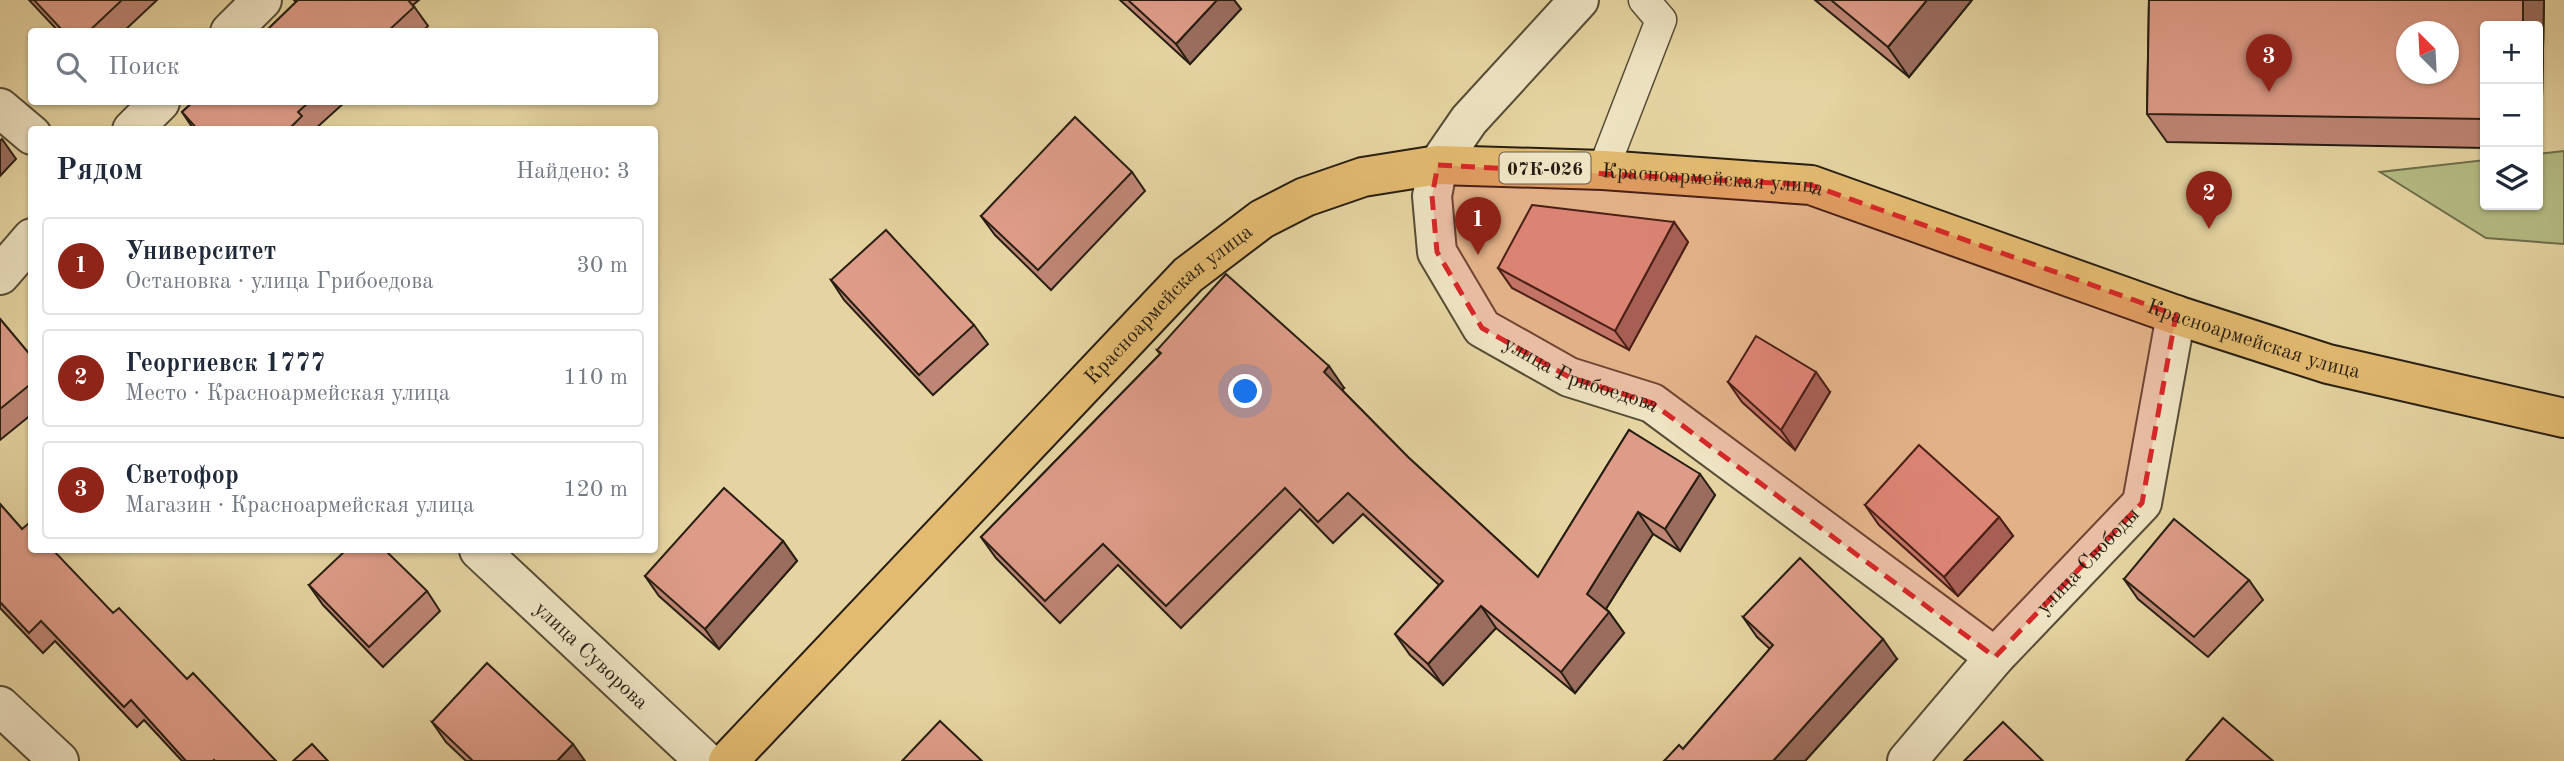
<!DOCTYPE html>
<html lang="ru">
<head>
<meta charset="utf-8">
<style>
  body { margin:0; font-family:"Old Standard TT",serif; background:#f2f2f3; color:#1f2937 }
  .controls { position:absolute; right:21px; top:21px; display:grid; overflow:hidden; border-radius:7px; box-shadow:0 2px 5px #0004 }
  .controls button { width:63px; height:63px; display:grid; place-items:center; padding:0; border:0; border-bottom:2px solid #e0e1e3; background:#fff; color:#1f2937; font:35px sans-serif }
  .compass { position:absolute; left:2396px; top:21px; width:63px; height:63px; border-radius:50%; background:#fff; box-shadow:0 2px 5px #0004; rotate:336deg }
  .you { position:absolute; left:1246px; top:392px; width:24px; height:24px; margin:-18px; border:5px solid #fff; border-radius:50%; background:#1a73e8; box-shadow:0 0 0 10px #1a73e833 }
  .badge { display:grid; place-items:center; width:46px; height:46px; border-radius:50%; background:#8f2418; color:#fff; font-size:23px; font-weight:700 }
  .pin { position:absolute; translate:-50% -58px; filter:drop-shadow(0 2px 4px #0008) }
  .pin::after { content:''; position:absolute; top:37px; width:24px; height:21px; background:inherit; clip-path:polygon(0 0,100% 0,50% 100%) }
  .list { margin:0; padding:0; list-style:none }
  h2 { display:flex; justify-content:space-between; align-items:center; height:91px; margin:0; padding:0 28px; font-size:30px }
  h2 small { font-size:23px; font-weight:400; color:#747a83 }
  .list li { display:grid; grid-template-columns:46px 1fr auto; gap:21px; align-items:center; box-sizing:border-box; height:98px; margin:0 14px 14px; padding:0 14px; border:2px solid #e0e1e3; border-radius:7px }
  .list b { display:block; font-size:26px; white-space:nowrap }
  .list p { margin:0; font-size:23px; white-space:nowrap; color:#747a83 }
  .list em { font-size:23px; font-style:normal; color:#747a83 }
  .icon { flex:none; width:38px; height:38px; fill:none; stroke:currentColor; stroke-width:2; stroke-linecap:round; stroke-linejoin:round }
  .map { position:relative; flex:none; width:2564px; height:761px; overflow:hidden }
  .search { position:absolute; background:#fff; box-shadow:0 2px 5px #0004; left:28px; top:28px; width:630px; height:77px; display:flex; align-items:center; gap:18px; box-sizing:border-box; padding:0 24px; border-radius:7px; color:#747a83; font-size:26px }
  .panel { position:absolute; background:#fff; box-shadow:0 2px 5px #0004; left:28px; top:126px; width:630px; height:427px; border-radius:7px }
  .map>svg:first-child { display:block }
</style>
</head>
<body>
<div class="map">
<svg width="2564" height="761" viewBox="0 0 2564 761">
  <rect width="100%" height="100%" fill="#e5d4a1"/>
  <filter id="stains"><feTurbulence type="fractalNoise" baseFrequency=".00286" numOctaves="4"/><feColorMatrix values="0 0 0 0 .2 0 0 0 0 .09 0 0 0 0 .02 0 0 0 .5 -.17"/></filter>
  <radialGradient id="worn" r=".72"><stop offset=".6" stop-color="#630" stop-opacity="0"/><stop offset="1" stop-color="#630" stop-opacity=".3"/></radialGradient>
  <!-- green -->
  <path fill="#b5bc84" stroke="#6e6d4c" stroke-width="2" d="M2564,151V244L2486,238L2380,172L2485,160V205H2538V154Z"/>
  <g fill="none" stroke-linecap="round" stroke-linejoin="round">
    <defs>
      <path id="service" d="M1603,170L1661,20L1644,0"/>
      <g id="minor">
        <path id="s1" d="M1579,0L1469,120L1438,165L1432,196L1437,252L1482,328L1569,377L1652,403L1995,657"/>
        <path d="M230,32L262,0"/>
        <path d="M0,108L32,135"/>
        <path d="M132,130L160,102"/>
        <path d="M0,275L32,238"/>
        <path id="s2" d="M479,550L705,761"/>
        <path d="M0,706L59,761"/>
        <path id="s3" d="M1907,761L1995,657L2142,503L2176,315"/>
      </g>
      <g id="primary">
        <path id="s4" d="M728,761L1188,275L1262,219L1305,197L1363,177L1438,165L1603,170L1811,185L2176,315L2328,364L2564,418"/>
      </g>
    </defs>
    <!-- service casing -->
    <use href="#service" stroke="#564c36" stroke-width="33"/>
    <!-- minor casing -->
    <use href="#minor" stroke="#564c36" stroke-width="42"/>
    <!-- primary casing -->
    <use href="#primary" stroke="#271e13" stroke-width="42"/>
    <!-- service -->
    <use href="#service" stroke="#eee3c2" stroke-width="30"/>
    <!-- minor -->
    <use href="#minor" stroke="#eee3c2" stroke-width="38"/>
    <!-- primary -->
    <use href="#primary" stroke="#e2ba70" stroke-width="38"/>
  </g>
  <!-- wall -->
  <g fill="#bf8675" stroke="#271e13" stroke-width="2">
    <path d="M29,0H157L123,32H59Z"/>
    <path d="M294,0H419L413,5L428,26L422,32H265L296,2Z"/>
    <path d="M1120,0H1234L1241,9L1190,64Z"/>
    <path d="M1815,0H1972L1909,77Z"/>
    <path d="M2149,0H2544L2541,148H2538V26H2485V148L2167,142L2147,114Z"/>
    <path d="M193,102H345L314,130H194L182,112Z"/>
    <path d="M1132,172L1145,191L1051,290L995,235L981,216Z"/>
    <path d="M1674,222L1688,242L1629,350L1512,288L1498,268Z"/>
    <path d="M831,280L974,325L988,344L933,395L844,300Z"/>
    <path d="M0,319L32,357V414L0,440Z"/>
    <path d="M1157,350L1344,388L1342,390L1408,457L1538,577L1629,430L1715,495L1680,551L1653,534L1606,609L1609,612L1624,633L1575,693L1496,628L1443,685L1410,655L1395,634L1439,585L1363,514L1333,543L1300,509L1181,628L1118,565L1060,623L996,558L981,537L1160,354Z"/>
    <path d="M1728,382L1830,392L1795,450L1742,402Z"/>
    <path d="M0,504L22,529L113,613L187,679L276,761H182L144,720L137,727L55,641L43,653L0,608Z"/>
    <path d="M1865,505L1999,517L2013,536L1958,596L1879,525Z"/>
    <path d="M783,541L797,561L719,649L659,596L645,576Z"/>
    <path d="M2124,579L2249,580L2263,600L2208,657L2138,599Z"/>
    <path d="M309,585L427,591L440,611L383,667L323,605Z"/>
    <path d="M1743,617L1897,659L1805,761H1664L1683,749L1770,649L1757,637Z"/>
    <path d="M432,722L585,761H466L446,742Z"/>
  </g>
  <!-- shaded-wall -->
  <g fill="#9b6d5f" stroke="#271e13" stroke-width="2">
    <path d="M1217,0H1234L1241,9L1190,64L1176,44Z"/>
    <path d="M1927,0H1972L1909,77L1888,47Z"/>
    <path d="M2523,0H2544L2541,148L2538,144V26H2523Z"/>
    <path d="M2,139L16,159L0,176V141Z"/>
    <path d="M1674,222L1688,242L1629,350L1615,331Z"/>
    <path d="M1329,366L1344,388L1339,393L1324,372Z"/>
    <path d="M1816,372L1830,392L1795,450L1781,430Z"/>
    <path d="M1700,474L1715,495L1680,551L1665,529Z"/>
    <path d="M1638,512L1653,534L1602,615L1587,594Z"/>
    <path d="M1999,517L2013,536L1958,596L1944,577Z"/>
    <path d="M783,541L797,561L719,649L705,629Z"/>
    <path d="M1481,606L1496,628L1443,685L1428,664Z"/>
    <path d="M1609,612L1624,633L1575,693L1561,672Z"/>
    <path d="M1883,639L1897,659L1805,761H1773Z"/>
    <path d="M573,744L585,761H557Z"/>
  </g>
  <!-- building -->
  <g fill="#de9c88" stroke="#271e13" stroke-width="2" fill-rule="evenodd">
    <path d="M34,0H122L88,32H64Z"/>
    <path d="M296,0H408L414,7L387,32H265L297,1Z"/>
    <path d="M1128,0H1217L1176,44Z"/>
    <path d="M1831,0H1927L1888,47Z"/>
    <path d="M2149,0H2523V26H2485V119L2147,114ZM2406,32H2448V74H2406Z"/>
    <path d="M193,102H309L298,112L302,116L288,130H198L182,112Z"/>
    <path d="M1075,117L1132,172L1038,270L981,216Z"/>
    <path d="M1532,205L1674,222L1615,331L1498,268Z"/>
    <path d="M886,230L974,325L919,375L831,280Z"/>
    <path d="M1226,274L1329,366L1324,372L1408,457L1538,577L1629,430L1700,474L1665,529L1638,512L1587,594L1609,612L1561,672L1481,606L1428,664L1395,634L1443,581L1348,493L1318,522L1285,488L1166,606L1103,544L1045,601L981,537L1161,353L1157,350Z"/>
    <path d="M0,319L32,357V383L0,409Z"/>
    <path d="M1756,336L1816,372L1781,430L1728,382Z"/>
    <path d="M1919,445L1999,517L1944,577L1865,505Z"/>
    <path d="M724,488L783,541L705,629L645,576Z"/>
    <path d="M0,504L22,529L28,524L32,527V550H53L113,613L119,608L187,679L193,673L276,761H215L214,760L213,761H186L131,700L124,707L41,621L29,633L0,602Z"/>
    <path d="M2174,519L2249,580L2194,637L2124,579Z"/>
    <path d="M346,550H385L427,591L369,647L309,585Z"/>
    <path d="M1800,558L1883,639L1773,761H1664L1679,745L1683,749L1773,645L1743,617Z"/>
    <path d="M487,663L573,744L557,761H473L432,722Z"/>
    <path d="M2223,718L2273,761H2186Z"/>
    <path d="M940,721L982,761H902Z"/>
    <path d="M2003,722L2043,761H1964Z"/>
    <path d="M312,744L328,761H293Z"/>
  </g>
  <!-- marked area -->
  <path fill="#d62828" fill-opacity="0.2" stroke="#d62828" stroke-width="5" stroke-dasharray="14 9" stroke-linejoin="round" d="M1438,165L1811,185L2176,315L2142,503L1995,657L1652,403L1569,377L1482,328L1437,252L1432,196Z"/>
  <g text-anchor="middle" stroke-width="5" stroke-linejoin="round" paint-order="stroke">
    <!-- shield labels -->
    <rect fill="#eee3c2" stroke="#635948" stroke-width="2" x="1499.5" y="152.5" width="91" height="31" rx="5"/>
    <g font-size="19" font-weight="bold" fill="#271e13">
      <text x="1545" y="175">07К-026</text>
    </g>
    <!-- street labels -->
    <g font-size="21" fill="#271e13" stroke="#eee3c2">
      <text dy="7" stroke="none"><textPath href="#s4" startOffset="1223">Красноармейская улица</textPath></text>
      <text dy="7" stroke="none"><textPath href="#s4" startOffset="635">Красноармейская улица</textPath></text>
      <text dy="7" stroke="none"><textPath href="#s4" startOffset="1790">Красноармейская улица</textPath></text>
      <text dy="7" stroke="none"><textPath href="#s1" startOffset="504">улица Грибоедова</textPath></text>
      <text dy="7" stroke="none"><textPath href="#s3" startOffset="270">улица Свободы</textPath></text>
      <text dy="7" stroke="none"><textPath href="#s2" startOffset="154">улица Суворова</textPath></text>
    </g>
  </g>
  <rect width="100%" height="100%" filter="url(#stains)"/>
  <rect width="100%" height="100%" fill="url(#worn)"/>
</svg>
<div class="controls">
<button>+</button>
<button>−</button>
<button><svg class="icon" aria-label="layers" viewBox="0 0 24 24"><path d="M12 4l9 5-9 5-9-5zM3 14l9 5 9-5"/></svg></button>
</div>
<svg class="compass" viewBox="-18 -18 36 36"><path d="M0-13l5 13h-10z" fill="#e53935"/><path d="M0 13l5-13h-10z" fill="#747a83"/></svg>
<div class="you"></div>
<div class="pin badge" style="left:1478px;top:255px">1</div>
<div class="pin badge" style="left:2209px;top:229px">2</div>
<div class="pin badge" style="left:2269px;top:92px">3</div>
<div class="search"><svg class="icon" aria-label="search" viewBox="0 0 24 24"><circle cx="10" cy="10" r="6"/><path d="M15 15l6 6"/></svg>Поиск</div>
<section class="panel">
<h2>Рядом<small>Найдено: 3</small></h2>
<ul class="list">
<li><span class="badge">1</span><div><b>Университет</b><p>Остановка · улица Грибоедова</p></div><em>30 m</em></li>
<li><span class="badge">2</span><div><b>Георгиевск 1777</b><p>Место · Красноармейская улица</p></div><em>110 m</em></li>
<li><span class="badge">3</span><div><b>Светофор</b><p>Магазин · Красноармейская улица</p></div><em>120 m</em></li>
</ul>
</section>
</div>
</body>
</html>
